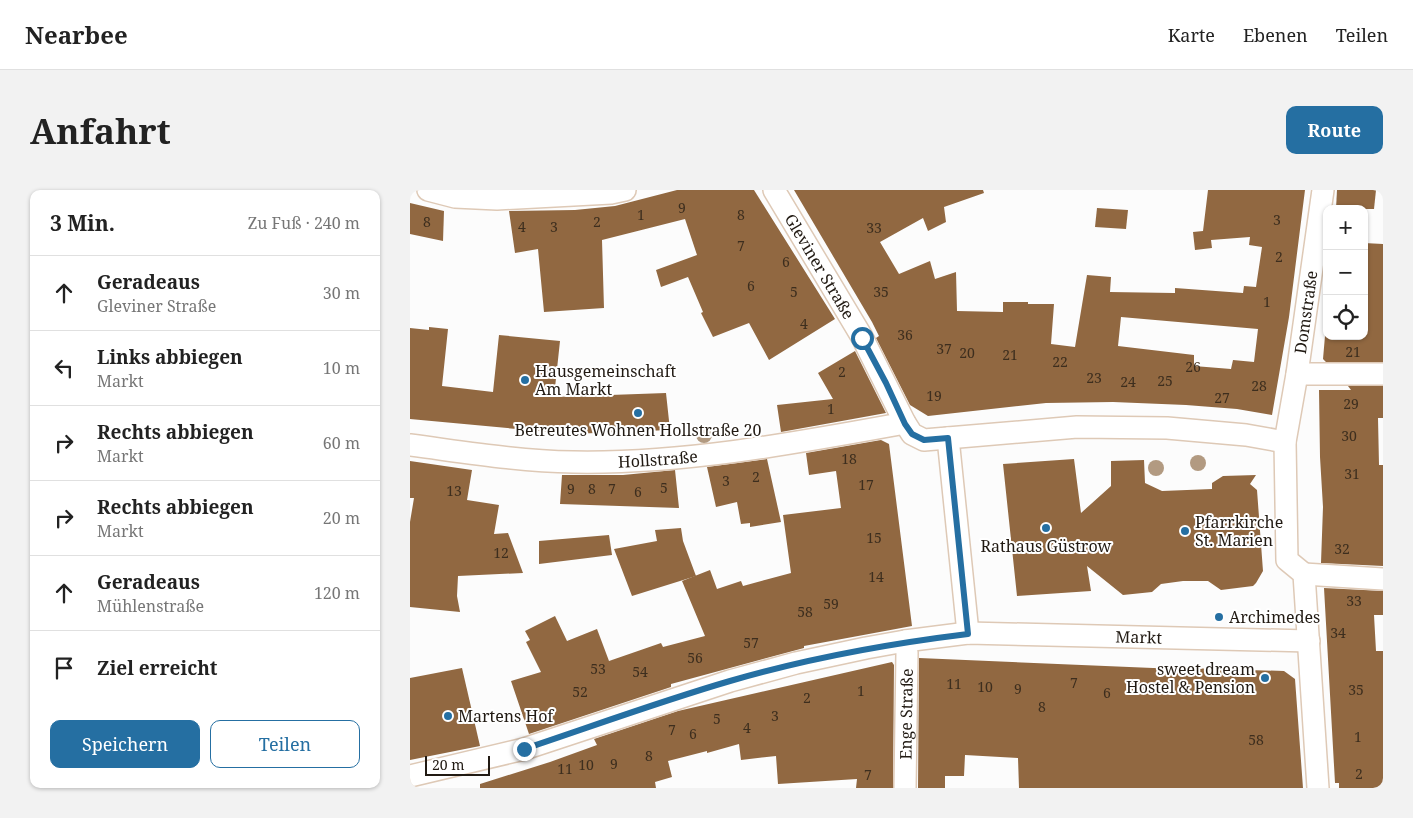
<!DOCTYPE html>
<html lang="de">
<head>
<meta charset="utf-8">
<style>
  body { margin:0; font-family:"Noto Serif",serif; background:#f2f2f2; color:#222 }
  .controls { position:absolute; right:15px; top:15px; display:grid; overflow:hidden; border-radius:10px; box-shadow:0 1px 4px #0004 }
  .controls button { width:45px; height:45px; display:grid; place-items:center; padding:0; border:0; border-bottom:1px solid #e0e0e0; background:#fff; color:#222; font:25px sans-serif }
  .scale { position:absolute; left:15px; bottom:12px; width:65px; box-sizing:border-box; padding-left:5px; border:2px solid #211a13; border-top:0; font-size:14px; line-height:18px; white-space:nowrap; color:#211a13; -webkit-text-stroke:4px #fff; paint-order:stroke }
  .stop { position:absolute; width:15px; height:15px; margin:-11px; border:4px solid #256fa2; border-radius:50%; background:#fff }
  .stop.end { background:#256fa2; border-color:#fff; box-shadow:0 1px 5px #0008 }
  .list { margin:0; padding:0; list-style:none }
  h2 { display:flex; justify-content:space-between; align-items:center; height:65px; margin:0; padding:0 20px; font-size:21px }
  h2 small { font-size:16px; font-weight:400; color:#767676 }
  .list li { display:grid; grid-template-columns:32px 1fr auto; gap:15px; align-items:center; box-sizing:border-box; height:75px; padding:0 20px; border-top:1px solid #e0e0e0 }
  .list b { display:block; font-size:19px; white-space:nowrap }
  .list p { margin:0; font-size:16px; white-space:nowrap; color:#767676 }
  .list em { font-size:16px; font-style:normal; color:#767676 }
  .actions { display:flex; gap:10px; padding:15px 20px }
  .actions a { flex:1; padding:11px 0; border:1px solid #256fa2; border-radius:10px; text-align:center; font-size:18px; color:#256fa2 }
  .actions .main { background:#256fa2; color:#fff }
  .icon { flex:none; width:28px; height:28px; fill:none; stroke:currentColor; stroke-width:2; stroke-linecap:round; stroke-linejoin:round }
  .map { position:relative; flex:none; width:973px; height:598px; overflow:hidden; border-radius:10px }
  header { display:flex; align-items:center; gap:30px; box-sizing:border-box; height:70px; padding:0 25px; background:#fff; border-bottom:1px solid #e0e0e0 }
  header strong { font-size:24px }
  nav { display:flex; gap:28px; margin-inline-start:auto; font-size:18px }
  .intro { display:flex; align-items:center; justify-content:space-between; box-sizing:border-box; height:120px; padding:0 30px }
  h1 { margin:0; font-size:35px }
  .button { padding:12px 22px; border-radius:10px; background:#256fa2; color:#fff; font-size:18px; font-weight:700 }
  main { display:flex; gap:30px; padding:0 30px }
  aside { flex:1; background:#fff; border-radius:10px; box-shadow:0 1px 4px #0004 }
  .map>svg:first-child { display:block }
</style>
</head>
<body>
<header>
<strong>Nearbee</strong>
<nav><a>Karte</a><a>Ebenen</a><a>Teilen</a></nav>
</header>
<div class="intro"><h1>Anfahrt</h1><a class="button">Route</a></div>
<main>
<aside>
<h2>3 Min.<small>Zu Fuß · 240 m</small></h2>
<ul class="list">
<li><svg class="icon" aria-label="ahead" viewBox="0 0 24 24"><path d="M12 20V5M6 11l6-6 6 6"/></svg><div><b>Geradeaus</b><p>Gleviner Straße</p></div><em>30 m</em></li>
<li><svg class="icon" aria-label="left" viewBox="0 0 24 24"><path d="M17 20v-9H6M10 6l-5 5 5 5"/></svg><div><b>Links abbiegen</b><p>Markt</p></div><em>10 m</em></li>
<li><svg class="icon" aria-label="right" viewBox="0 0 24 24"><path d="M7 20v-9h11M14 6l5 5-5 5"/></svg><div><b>Rechts abbiegen</b><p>Markt</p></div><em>60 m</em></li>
<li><svg class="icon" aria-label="right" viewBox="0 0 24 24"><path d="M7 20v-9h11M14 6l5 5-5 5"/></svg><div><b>Rechts abbiegen</b><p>Markt</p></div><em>20 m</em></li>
<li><svg class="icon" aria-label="ahead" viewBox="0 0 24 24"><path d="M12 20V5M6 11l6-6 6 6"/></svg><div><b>Geradeaus</b><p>Mühlenstraße</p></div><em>120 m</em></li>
<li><svg class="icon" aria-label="arrive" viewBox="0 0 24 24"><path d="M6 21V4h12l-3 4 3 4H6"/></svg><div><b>Ziel erreicht</b></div></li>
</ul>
<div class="actions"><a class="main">Speichern</a><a>Teilen</a></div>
</aside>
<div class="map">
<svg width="973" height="598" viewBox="0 0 973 598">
  <rect width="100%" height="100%" fill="#fcfcfc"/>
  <!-- building -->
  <g fill="#916841" fill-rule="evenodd">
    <path d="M267,0H344L425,129L359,170L339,133L303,147L291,123L293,122L278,87L251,97L246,80L287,65L275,29L192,50L194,118L134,122L128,59L105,63L99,21L165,20L205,16Z"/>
    <path d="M384,0H573L574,3L534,17L536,32L518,41L513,28L470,52L489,84L520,71L525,89L546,82L547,121L593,122V112H618V114H644L641,154L665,157L677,85L701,87L700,102L764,103H765V98L833,103L834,96L846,97L852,57L839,55L840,47L801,50L802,58L785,60L783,42L793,41L798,0H895L879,127L862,225L827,219L776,215L703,212L636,213L518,226L500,215L466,148L469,146L462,132ZM711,127L848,139L844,172L823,170L821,179L784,176V165L708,156Z"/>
    <path d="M927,0H966L964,19H926Z"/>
    <path d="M0,13L34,21L33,51L0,44Z"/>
    <path d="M687,18L718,20L716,39L685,37Z"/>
    <path d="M954,53L973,54V172H916L913,169L915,146H954Z"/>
    <path d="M19,137L38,139L32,196L83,202L89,145L150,151L144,207L256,203L260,240L161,244L0,229V138L19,140Z"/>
    <path d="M445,161L476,223L371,242L367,215L423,209L408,183Z"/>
    <path d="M938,196H973V228H968L969,275H973V376L911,373L913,317L910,267L909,200H941Z"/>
    <path d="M471,250L479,254L502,436L394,456V458L261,494V497L119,544L101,491L131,482L116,452L120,450L115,441L145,426L157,451L187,439L199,471L251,453L253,457L295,446L272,391L300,380L307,399L331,391L333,396L381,383L373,325L431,318L426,281L399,285L396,263Z"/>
    <path d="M357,269L371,332L340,337V333L331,334L327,312L306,317L297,277Z"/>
    <path d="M664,269L671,323L701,296V271L734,270L735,293L752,301L802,299V293L813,286L846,285L840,294L847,300L853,381L846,393L843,396L811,400L798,391H773L751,394L742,402L713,405L677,376L681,401L607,406L593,274Z"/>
    <path d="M0,271L62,280L57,310L89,315L84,344L98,343L113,383L48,386L47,406L50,422L0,417V332L4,308H0Z"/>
    <path d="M265,280L269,318L150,314L152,285H213Z"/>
    <path d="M271,338L273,351L286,386L222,406L204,359L247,351L245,340Z"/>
    <path d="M199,345L202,365L129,374V351Z"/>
    <path d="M914,398L973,401V425H964L966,461H973V598H929V593H925Z"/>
    <path d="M509,468L743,478L837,479V480L874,481L885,489L893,598H609L608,568L555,565L554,586H535V598H508Z"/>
    <path d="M482,472L484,475L483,598H446L447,589L368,594L366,566L331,570L329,554L297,563V561L258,571L262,587L245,592L246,598H70V594L140,572L187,555L184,549L268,521Z"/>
    <path d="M52,478L70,556L0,570V488Z"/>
  </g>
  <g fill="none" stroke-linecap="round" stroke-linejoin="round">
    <defs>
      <g id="street">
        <path d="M18,0L45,7L87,9L201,3L215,0"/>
        <path id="s1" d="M364,0L452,147L495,233L502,244L514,250L667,237L757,238L836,245L875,252"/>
        <path d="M887,184H973"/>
        <path d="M538,248L558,443"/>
        <path id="s2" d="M0,255C54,262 108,271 163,272C275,274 385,253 495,233"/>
        <path d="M894,384L973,389"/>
        <path id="s3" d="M0,586L114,559L320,491L386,473L456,458L495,451L558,443L899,451"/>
        <path id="s4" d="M495,598L497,463L495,451"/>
        <path id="s5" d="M908,598L894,384L877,370L875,252L887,184L913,0"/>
      </g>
    </defs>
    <!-- street casing -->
    <use href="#street" stroke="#dec9b6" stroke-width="24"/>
    <!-- street -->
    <use href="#street" stroke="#fff" stroke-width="21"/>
  </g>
  <!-- trees -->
  <g fill="#b29a81">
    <circle cx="294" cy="245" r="8"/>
    <circle cx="788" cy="273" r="8"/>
    <circle cx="746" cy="278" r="8"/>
  </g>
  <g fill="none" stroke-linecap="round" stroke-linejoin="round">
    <!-- route -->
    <path stroke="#256fa2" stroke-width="6" d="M114,559C183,536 251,511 320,491C399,468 476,454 558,444L538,248L514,250L502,244L495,234L476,193L452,148"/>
  </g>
  <!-- markers -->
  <g fill="#256fa2" stroke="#fff" stroke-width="2">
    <circle cx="115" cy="190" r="5"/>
    <circle cx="228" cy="223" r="5"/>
    <circle cx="636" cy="338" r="5"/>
    <circle cx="775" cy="341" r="5"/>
    <circle cx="809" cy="427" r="5"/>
    <circle cx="855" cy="488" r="5"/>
    <circle cx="38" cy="526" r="5"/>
  </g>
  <g text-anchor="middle" stroke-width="4" stroke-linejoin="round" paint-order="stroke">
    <!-- number labels -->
    <g font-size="14" fill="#3d2e1e">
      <text x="272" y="23">9</text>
      <text x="231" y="30">1</text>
      <text x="331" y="30">8</text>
      <text x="867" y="35">3</text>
      <text x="17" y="37">8</text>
      <text x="187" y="37">2</text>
      <text x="112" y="42">4</text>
      <text x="144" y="42">3</text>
      <text x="464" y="43">33</text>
      <text x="331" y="61">7</text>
      <text x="869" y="72">2</text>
      <text x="376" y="77">6</text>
      <text x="341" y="101">6</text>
      <text x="384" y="107">5</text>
      <text x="471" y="107">35</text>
      <text x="857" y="117">1</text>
      <text x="394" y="139">4</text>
      <text x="495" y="150">36</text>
      <text x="534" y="164">37</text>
      <text x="943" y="167">21</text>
      <text x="557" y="168">20</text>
      <text x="600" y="170">21</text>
      <text x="650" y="177">22</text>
      <text x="783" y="182">26</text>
      <text x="432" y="187">2</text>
      <text x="684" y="193">23</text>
      <text x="755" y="196">25</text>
      <text x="718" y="197">24</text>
      <text x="849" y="201">28</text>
      <text x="524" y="211">19</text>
      <text x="812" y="213">27</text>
      <text x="941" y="219">29</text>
      <text x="421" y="224">1</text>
      <text x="939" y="251">30</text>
      <text x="439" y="274">18</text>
      <text x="942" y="289">31</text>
      <text x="346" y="292">2</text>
      <text x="316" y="296">3</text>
      <text x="456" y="300">17</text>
      <text x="254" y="303">5</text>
      <text x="161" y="304">9</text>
      <text x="182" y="304">8</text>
      <text x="202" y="304">7</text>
      <text x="44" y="306">13</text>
      <text x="228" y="307">6</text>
      <text x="464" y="353">15</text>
      <text x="932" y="364">32</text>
      <text x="91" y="368">12</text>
      <text x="466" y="392">14</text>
      <text x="944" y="416">33</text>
      <text x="421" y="419">59</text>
      <text x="395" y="427">58</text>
      <text x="928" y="448">34</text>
      <text x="341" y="458">57</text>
      <text x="285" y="473">56</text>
      <text x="188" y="484">53</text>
      <text x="230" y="487">54</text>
      <text x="664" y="498">7</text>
      <text x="544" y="499">11</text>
      <text x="575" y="502">10</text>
      <text x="608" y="504">9</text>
      <text x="946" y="505">35</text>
      <text x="451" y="506">1</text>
      <text x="170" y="507">52</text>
      <text x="697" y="508">6</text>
      <text x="397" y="513">2</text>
      <text x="632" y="522">8</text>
      <text x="365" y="531">3</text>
      <text x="307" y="534">5</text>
      <text x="337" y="543">4</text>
      <text x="262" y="545">7</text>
      <text x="283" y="549">6</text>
      <text x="948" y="552">1</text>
      <text x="846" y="555">58</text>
      <text x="239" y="571">8</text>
      <text x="204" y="579">9</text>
      <text x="176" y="580">10</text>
      <text x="155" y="584">11</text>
      <text x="949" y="589">2</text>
      <text x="458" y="590">7</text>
    </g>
    <!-- street labels -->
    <g font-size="16" fill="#211a13" stroke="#fff">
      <text dy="6" stroke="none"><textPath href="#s1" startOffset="89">Gleviner Straße</textPath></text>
      <text dy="6" stroke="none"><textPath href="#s5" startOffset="486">Domstraße</textPath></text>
      <text dy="6" stroke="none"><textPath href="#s2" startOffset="249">Hollstraße</textPath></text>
      <text dy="6" stroke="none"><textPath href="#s3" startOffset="748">Markt</textPath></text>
      <text dy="6" stroke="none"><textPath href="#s4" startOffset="74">Enge Straße</textPath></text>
    </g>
    <!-- poi labels -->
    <g font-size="16" fill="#211a13" stroke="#fff" text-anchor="start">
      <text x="125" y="187">Hausgemeinschaft<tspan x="125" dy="18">Am Markt</tspan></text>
      <text x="228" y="246" text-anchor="middle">Betreutes Wohnen Hollstraße 20</text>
      <text x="785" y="338">Pfarrkirche<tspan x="785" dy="18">St. Marien</tspan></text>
      <text x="636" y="362" text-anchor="middle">Rathaus Güstrow</text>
      <text x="819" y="433">Archimedes</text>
      <text x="845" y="485" text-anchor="end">sweet dream<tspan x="845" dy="18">Hostel &amp; Pension</tspan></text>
      <text x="48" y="532">Martens Hof</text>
    </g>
  </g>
</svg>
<div class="controls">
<button>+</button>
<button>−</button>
<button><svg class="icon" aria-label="locate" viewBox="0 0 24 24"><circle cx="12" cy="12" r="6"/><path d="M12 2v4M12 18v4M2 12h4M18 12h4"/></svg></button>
</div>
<div class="scale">20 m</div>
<div class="stop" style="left:452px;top:148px"></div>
<div class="stop end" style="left:114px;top:559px"></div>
</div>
</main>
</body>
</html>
